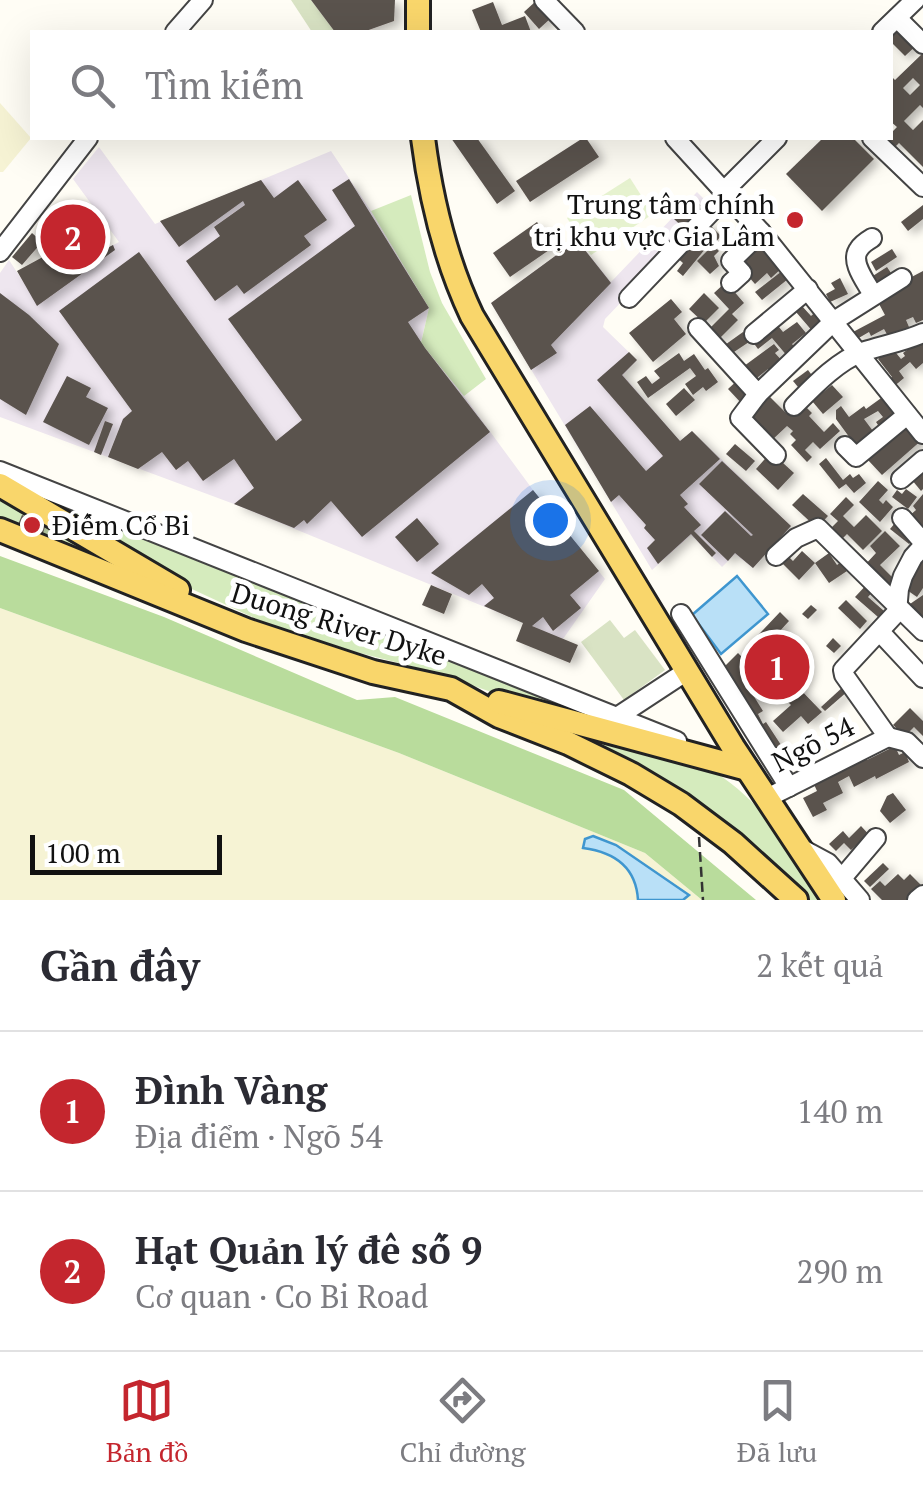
<!DOCTYPE html>
<html lang="vi">
<head>
<meta charset="utf-8">
<style>
  body { margin:0; font-family:"PT Serif",serif; background:#f7f7f7; color:#2b2b33 }
  .scale { position:absolute; left:30px; bottom:25px; width:192px; box-sizing:border-box; padding-left:10px; border:5px solid #111; border-top:0; font-size:28px; line-height:35px; white-space:nowrap; color:#111; -webkit-text-stroke:8px #fff; paint-order:stroke }
  .you { position:absolute; left:550px; top:520px; width:35px; height:35px; margin:-25px; border:8px solid #fff; border-radius:50%; background:#1a73e8; box-shadow:0 0 0 15px #1a73e833 }
  .badge { display:grid; place-items:center; width:65px; height:65px; border-radius:50%; background:#c4262e; color:#fff; font-size:32px; font-weight:700 }
  .pin { position:absolute; translate:-50% -50%; border:5px solid #fff; box-shadow:0 2px 10px #0006 }
  .list { margin:0; padding:0; list-style:none }
  h2 { display:flex; justify-content:space-between; align-items:center; height:130px; margin:0; padding:0 40px; font-size:42px }
  h2 small { font-size:32px; font-weight:400; color:#7c7c81 }
  .list li { display:grid; grid-template-columns:65px 1fr auto; gap:30px; align-items:center; box-sizing:border-box; height:160px; padding:0 40px; border-top:2px solid #e1e1e2 }
  .list b { display:block; font-size:38px; white-space:nowrap }
  .list p { margin:0; font-size:32px; white-space:nowrap; color:#7c7c81 }
  .list em { font-size:32px; font-style:normal; color:#7c7c81 }
  .icon { flex:none; width:55px; height:55px; fill:none; stroke:currentColor; stroke-width:2; stroke-linecap:round; stroke-linejoin:round }
  .map { position:relative; flex:none; width:923px; height:900px; overflow:hidden }
  .search { position:absolute; background:#fff; box-shadow:0 10px 40px #0002; left:30px; right:30px; top:30px; height:110px; display:flex; align-items:center; gap:25px; box-sizing:border-box; padding:0 35px; border-radius:0px; color:#7c7c81; font-size:38px }
  .sheet { height:450px; background:#fff }
  nav { display:flex; justify-content:space-around; align-items:center; box-sizing:border-box; height:140px; border-top:2px solid #e1e1e2; background:#fff; font-size:28px; color:#7c7c81 }
  nav a { display:grid; justify-items:center; gap:5px }
  nav .on { color:#c4262e }
  .map>svg:first-child { display:block }
</style>
</head>
<body>
<div class="map">
<svg width="923" height="900" viewBox="0 0 923 900">
  <defs>
    <filter id="shadow"><feDropShadow dx="6" dy="3.5" stdDeviation="5" flood-color="#0004"/></filter>
  </defs>
  <rect width="100%" height="100%" fill="#fffdf5"/>
  <!-- industrial -->
  <g fill="#eee6ef">
    <path d="M99,147L155,224L331,151L371,211L429,308L421,342L425,348L464,396L533,490L605,579L563,639L234,504L0,417V273L9,260L28,289L119,242L73,179Z"/>
    <path d="M697,192L712,207L605,319L603,327L637,360L623,375L680,441L692,431L791,526L753,568L735,554L722,567L691,535L652,570L491,303L577,240L611,282Z"/>
  </g>
  <!-- farmland -->
  <g fill="#f6f3d4">
    <path d="M0,103L31,138L3,172H0Z"/>
    <path d="M0,608L399,753L645,853L702,900H0Z"/>
  </g>
  <!-- green -->
  <g fill="#d5ebbd">
    <path d="M411,195L430,272L442,303L486,379L464,396L421,343L429,308L371,211Z"/>
    <path d="M7,478L631,730L494,693L434,672L356,652L265,623L181,584Z"/>
    <path d="M0,492L116,566L0,524Z"/>
    <path d="M548,720L707,768C759,795 792,851 821,900H807C779,871 750,840 716,816C663,778 606,750 548,720Z"/>
  </g>
  <!-- forest -->
  <path fill="#b9dc9c" d="M0,556L164,617L357,700L395,697L624,790L756,900H702L645,853L399,753L0,608Z"/>
  <!-- cemetery -->
  <g fill="#d9e3c4">
    <path d="M291,0H311L335,32H312Z"/>
    <path d="M610,620L624,638L635,630L665,670L624,700L581,642Z"/>
  </g>
  <!-- pitch -->
  <path fill="#e6f2cf" d="M630,178L653,214L591,255L567,218Z"/>
  <!-- water -->
  <g fill="#b9e0f7" stroke="#3f96cf" stroke-width="2.5">
    <path d="M737,576L768,614L721,654L692,615Z"/>
    <path d="M593,836L616,845L689,895L683,900H638C636,867 614,852 583,848L585,839Z"/>
  </g>
  <!-- building -->
  <g fill="#5a524d" fill-rule="evenodd" filter="url(#shadow)">
    <path d="M311,0H395L394,21L363,32H335Z"/>
    <path d="M536,1L551,18L539,29L524,12Z"/>
    <path d="M493,2L502,25L525,16L531,32H481L472,10Z"/>
    <path d="M900,23L919,43L905,56L890,41V32Z"/>
    <path d="M923,53V108L920,105L904,121L913,130L923,120V167L899,143L894,148L884,138H890V134L897,127L890,121V75L895,80ZM913,78L920,85L910,95L903,88Z"/>
    <path d="M451,138H477L515,191L497,204Z"/>
    <path d="M583,138H586L599,157L530,202L516,181Z"/>
    <path d="M823,138H853L874,159L822,211L786,174Z"/>
    <path d="M349,179L429,308L408,322L425,348L490,432L362,537L331,501L307,524L304,520L294,528L234,504L254,488L234,459L203,481L188,461L176,470L162,452L138,469L108,457L123,419L132,411L59,311L139,252L276,441L302,420L228,319L355,226L332,190Z"/>
    <path d="M261,180L274,198L298,180L327,220L304,236L311,245L244,294L237,285L215,301L186,261L220,236L214,227L245,205L243,201L179,247L160,221Z"/>
    <path d="M694,199L706,210L686,230L674,219Z"/>
    <path d="M77,204L103,225L72,264L54,249L72,227L64,220Z"/>
    <path d="M923,205V219L908,231L901,222Z"/>
    <path d="M537,222L555,246L510,277L493,253Z"/>
    <path d="M707,222L721,236L714,244L699,231Z"/>
    <path d="M32,233L42,242L22,265L12,257Z"/>
    <path d="M691,236L706,248L683,276L677,271L683,263L675,256Z"/>
    <path d="M758,239L783,267L771,278L767,273L755,284L734,260Z"/>
    <path d="M577,240L611,283L551,345L557,353L531,370L491,303Z"/>
    <path d="M113,245L115,250L37,306L17,271L52,252L62,271Z"/>
    <path d="M713,245L719,251L714,256L719,266L710,274L697,261Z"/>
    <path d="M892,249L897,257L876,271L871,262Z"/>
    <path d="M887,267L893,276L875,288L868,279Z"/>
    <path d="M782,271L788,279L762,300L755,292Z"/>
    <path d="M923,271V320L916,323L913,317L906,320L909,327L889,338L884,329L871,336L869,332L857,339L853,332L885,315L878,302L905,287L902,282Z"/>
    <path d="M840,278L848,294L830,302L826,294L835,289L831,283Z"/>
    <path d="M726,282L744,303L732,314L738,320L717,341L707,331L729,309L714,293Z"/>
    <path d="M0,293L29,315L59,344L26,415L0,399Z"/>
    <path d="M704,293L719,308L704,323L689,309Z"/>
    <path d="M671,299L682,312L674,319L686,334L653,362L629,333Z"/>
    <path d="M802,306L811,316L820,308L830,320L814,333L796,312Z"/>
    <path d="M775,322L783,332L797,322L806,333L792,344L797,350L788,357L772,338L758,349L752,341Z"/>
    <path d="M743,332L749,342L728,356L722,347Z"/>
    <path d="M920,340L923,343V363L916,369L910,362L899,371L904,378L892,388L887,381L892,377L878,359L892,348L901,359L905,356L903,353Z"/>
    <path d="M774,344L779,350L775,353L784,363L772,373L768,369L752,382L740,369Z"/>
    <path d="M629,352L637,360L622,375L680,441L692,431L720,459L680,495L688,504L684,507L701,525L694,531L716,553L712,557L691,534L658,564L647,548L655,540L644,528L646,525L619,495L611,502L565,425L590,406L646,471L663,456L597,380Z"/>
    <path d="M679,353L684,361L694,354L705,370L708,368L718,382L706,391L703,387L693,395L685,384L696,376L690,368L648,398L637,382L646,376L652,384L660,378L654,371Z"/>
    <path d="M808,370L817,382L803,393L793,381Z"/>
    <path d="M67,376L91,388L86,397L108,408L89,445L43,422Z"/>
    <path d="M741,377L756,393L743,405L728,389Z"/>
    <path d="M832,385L843,397L823,414L812,401Z"/>
    <path d="M684,388L695,400L676,416L666,404Z"/>
    <path d="M884,396L903,415L882,431L876,422L883,417L878,411L864,419L876,435L858,449L836,419V410L841,406L849,417L864,406L866,409Z"/>
    <path d="M770,397L787,414L801,402L812,413L809,416L824,432L833,423L840,431L820,449L813,442L805,450L812,457L807,462L791,445L796,440L790,434L793,431L787,426L770,442L748,418Z"/>
    <path d="M105,421L113,424L101,455L94,452Z"/>
    <path d="M909,422L923,439L882,475L867,459Z"/>
    <path d="M735,444L755,461L746,471L726,454Z"/>
    <path d="M771,452L794,473L778,490L756,469Z"/>
    <path d="M826,458L843,480L850,474L853,478L859,474L866,483L854,493L846,484L839,489L819,464Z"/>
    <path d="M722,461L791,526L753,568L735,553L728,561L701,535L725,511L751,536L753,535L699,484Z"/>
    <path d="M923,472V489L921,491L912,480Z"/>
    <path d="M878,481L888,490L879,500L883,504L886,500L893,507L880,522L859,502Z"/>
    <path d="M906,489L917,497L908,509L892,497L897,490L902,494Z"/>
    <path d="M533,490L599,571L570,595L581,608L553,631L543,617L532,626L578,645L570,663L516,641L523,623L484,606L494,598L482,584L469,595L431,573Z"/>
    <path d="M803,494L828,516L817,528L792,505Z"/>
    <path d="M923,494V533L909,516L916,510L913,506Z"/>
    <path d="M846,497L854,505L843,516L854,527L866,515L882,531L863,550L847,534L842,539L831,528L838,521L830,514Z"/>
    <path d="M22,515L46,524L42,536L17,527Z"/>
    <path d="M417,518L439,544L417,562L395,537Z"/>
    <path d="M895,523L914,538L909,544L890,529Z"/>
    <path d="M885,531L900,546L880,565L898,583L889,593L863,567L876,553L870,546Z"/>
    <path d="M783,551L793,561L802,551L815,563L799,580L777,558Z"/>
    <path d="M829,553L837,565L841,562L847,571L829,583L815,563Z"/>
    <path d="M923,555V588L917,597L901,586Z"/>
    <path d="M870,581L877,587L868,597L884,611L878,617L855,597Z"/>
    <path d="M431,585L452,594L444,614L422,605Z"/>
    <path d="M923,595V622L910,604Z"/>
    <path d="M846,600L867,621L860,629L838,608Z"/>
    <path d="M811,605L817,610L808,619L802,614Z"/>
    <path d="M780,612L789,621L769,643L797,671L784,684L776,676L763,690L749,676L743,679L763,711L758,714L763,724L766,722L783,748L779,751L785,760L778,764L719,672L738,653L743,658L750,651L746,648Z"/>
    <path d="M833,638L841,646L834,653L826,646Z"/>
    <path d="M796,685L822,712L808,724L801,716L783,732L773,721L791,705L783,697Z"/>
    <path d="M844,686L848,691L825,711L821,707Z"/>
    <path d="M910,708L923,721V736L914,727L905,736L893,725Z"/>
    <path d="M895,746L899,755L905,752L909,762L876,779L875,776L854,787L849,776L838,782L843,793L823,803L827,810L813,817L803,798L817,791L812,780L864,754L867,760Z"/>
    <path d="M893,793L906,810L890,823L880,811L887,796Z"/>
    <path d="M861,826L873,839L864,848L859,843L851,850L844,843L836,851L829,844L843,831L849,838Z"/>
    <path d="M883,863L889,869L870,887L864,881Z"/>
    <path d="M898,874L904,880L910,874L923,887L914,900H882L871,889L880,881L885,886Z"/>
  </g>
  <g fill="none" stroke-linecap="round" stroke-linejoin="round">
    <defs>
      <g id="minor">
        <path d="M544,0L575,32"/>
        <path d="M897,18L923,44"/>
        <path d="M175,32L203,0"/>
        <path d="M882,32L915,0"/>
        <path d="M675,138L761,232L923,434"/>
        <path d="M872,138L923,187"/>
        <path d="M725,190L777,138"/>
        <path d="M872,238C867,241 862,244 859,249C849,262 867,283 873,295"/>
        <path d="M0,252L88,138"/>
        <path d="M731,283L742,273L731,261L761,232"/>
        <path d="M629,298L728,194"/>
        <path d="M698,328L758,394L834,321L902,278"/>
        <path d="M754,334L808,289"/>
        <path d="M758,394L740,418L776,455"/>
        <path d="M794,406C813,387 836,362 862,352C883,345 903,342 923,333"/>
        <path d="M845,446L856,457L907,415"/>
        <path d="M0,471L677,741"/>
        <path d="M901,479L923,460"/>
        <path d="M902,518L923,542"/>
        <path d="M776,556L796,538L818,528L923,631"/>
        <path d="M681,614L789,787"/>
        <path d="M880,632L923,678"/>
        <path d="M617,717L687,671"/>
        <path d="M888,737L907,742L923,758"/>
        <path d="M767,798L888,737L844,675L843,670L897,612L899,589L903,576L913,557L923,546"/>
        <path d="M802,849L828,863L860,900"/>
        <path d="M843,877L876,838"/>
        <path d="M917,900L923,895"/>
      </g>
      <g id="major">
        <path d="M418,32V0"/>
        <path d="M423,138C431,200 445,259 472,316L733,747L834,900"/>
        <path d="M0,485L178,590"/>
        <path d="M0,530L246,630L373,672L451,689L499,716L568,743L631,774L681,804L733,843L796,900"/>
        <path d="M499,702L747,769"/>
      </g>
    </defs>
    <!-- minor casing -->
    <use href="#minor" stroke="#444" stroke-width="22"/>
    <!-- major casing -->
    <use href="#major" stroke="#222" stroke-width="28"/>
    <!-- path -->
    <path stroke="#333" stroke-width="2.5" stroke-dasharray="10 5" stroke-linecap="butt" d="M699,837L703,900"/>
    <!-- minor -->
    <use href="#minor" stroke="#fff" stroke-width="18"/>
    <!-- major -->
    <use href="#major" stroke="#f9d66b" stroke-width="22"/>
  </g>
  <!-- markers -->
  <g fill="#c4262e" stroke="#fff" stroke-width="4">
    <circle cx="795" cy="220" r="10"/>
    <circle cx="32" cy="525" r="10"/>
  </g>
  <g text-anchor="middle" stroke-width="10" stroke-linejoin="round" paint-order="stroke">
    <!-- poi labels -->
    <g font-size="28" fill="#111" stroke="#fff" text-anchor="end">
      <text x="775" y="214">Trung tâm chính<tspan x="775" dy="32">trị khu vực Gia Lâm</tspan></text>
      <text x="52" y="535" text-anchor="start">Điếm Cổ Bi</text>
    </g>
    <!-- street labels -->
    <g font-size="28" fill="#111" stroke="#fff">
      <text transform="translate(339 624) rotate(17)" y="10">Duong River Dyke</text>
      <text transform="translate(813 744) rotate(-27)" y="10">Ngõ 54</text>
    </g>
  </g>
</svg>
<div class="scale">100 m</div>
<div class="you"></div>
<div class="pin badge" style="left:777px;top:667px">1</div>
<div class="pin badge" style="left:73px;top:237px">2</div>
<div class="search"><svg class="icon" aria-label="search" viewBox="0 0 24 24"><circle cx="10" cy="10" r="6"/><path d="M15 15l6 6"/></svg>Tìm kiếm</div>
</div>
<section class="sheet">
<h2>Gần đây<small>2 kết quả</small></h2>
<ul class="list">
<li><span class="badge">1</span><div><b>Đình Vàng</b><p>Địa điểm · Ngõ 54</p></div><em>140 m</em></li>
<li><span class="badge">2</span><div><b>Hạt Quản lý đê số 9</b><p>Cơ quan · Co Bi Road</p></div><em>290 m</em></li>
</ul>
</section>
<nav>
<a class="on"><svg class="icon" aria-label="map" viewBox="0 0 24 24"><path d="M3 6l6-2 6 2 6-2v14l-6 2-6-2-6 2zM9 4v14M15 6v14"/></svg>Bản đồ</a>
<a><svg class="icon" aria-label="directions" viewBox="0 0 24 24"><path d="M12 3l9 9-9 9-9-9zM9 14v-3h6M13 9l2 2-2 2"/></svg>Chỉ đường</a>
<a><svg class="icon" aria-label="saved" viewBox="0 0 24 24"><path d="M7 4h10v16l-5-4-5 4z"/></svg>Đã lưu</a>
</nav>
</body>
</html>
